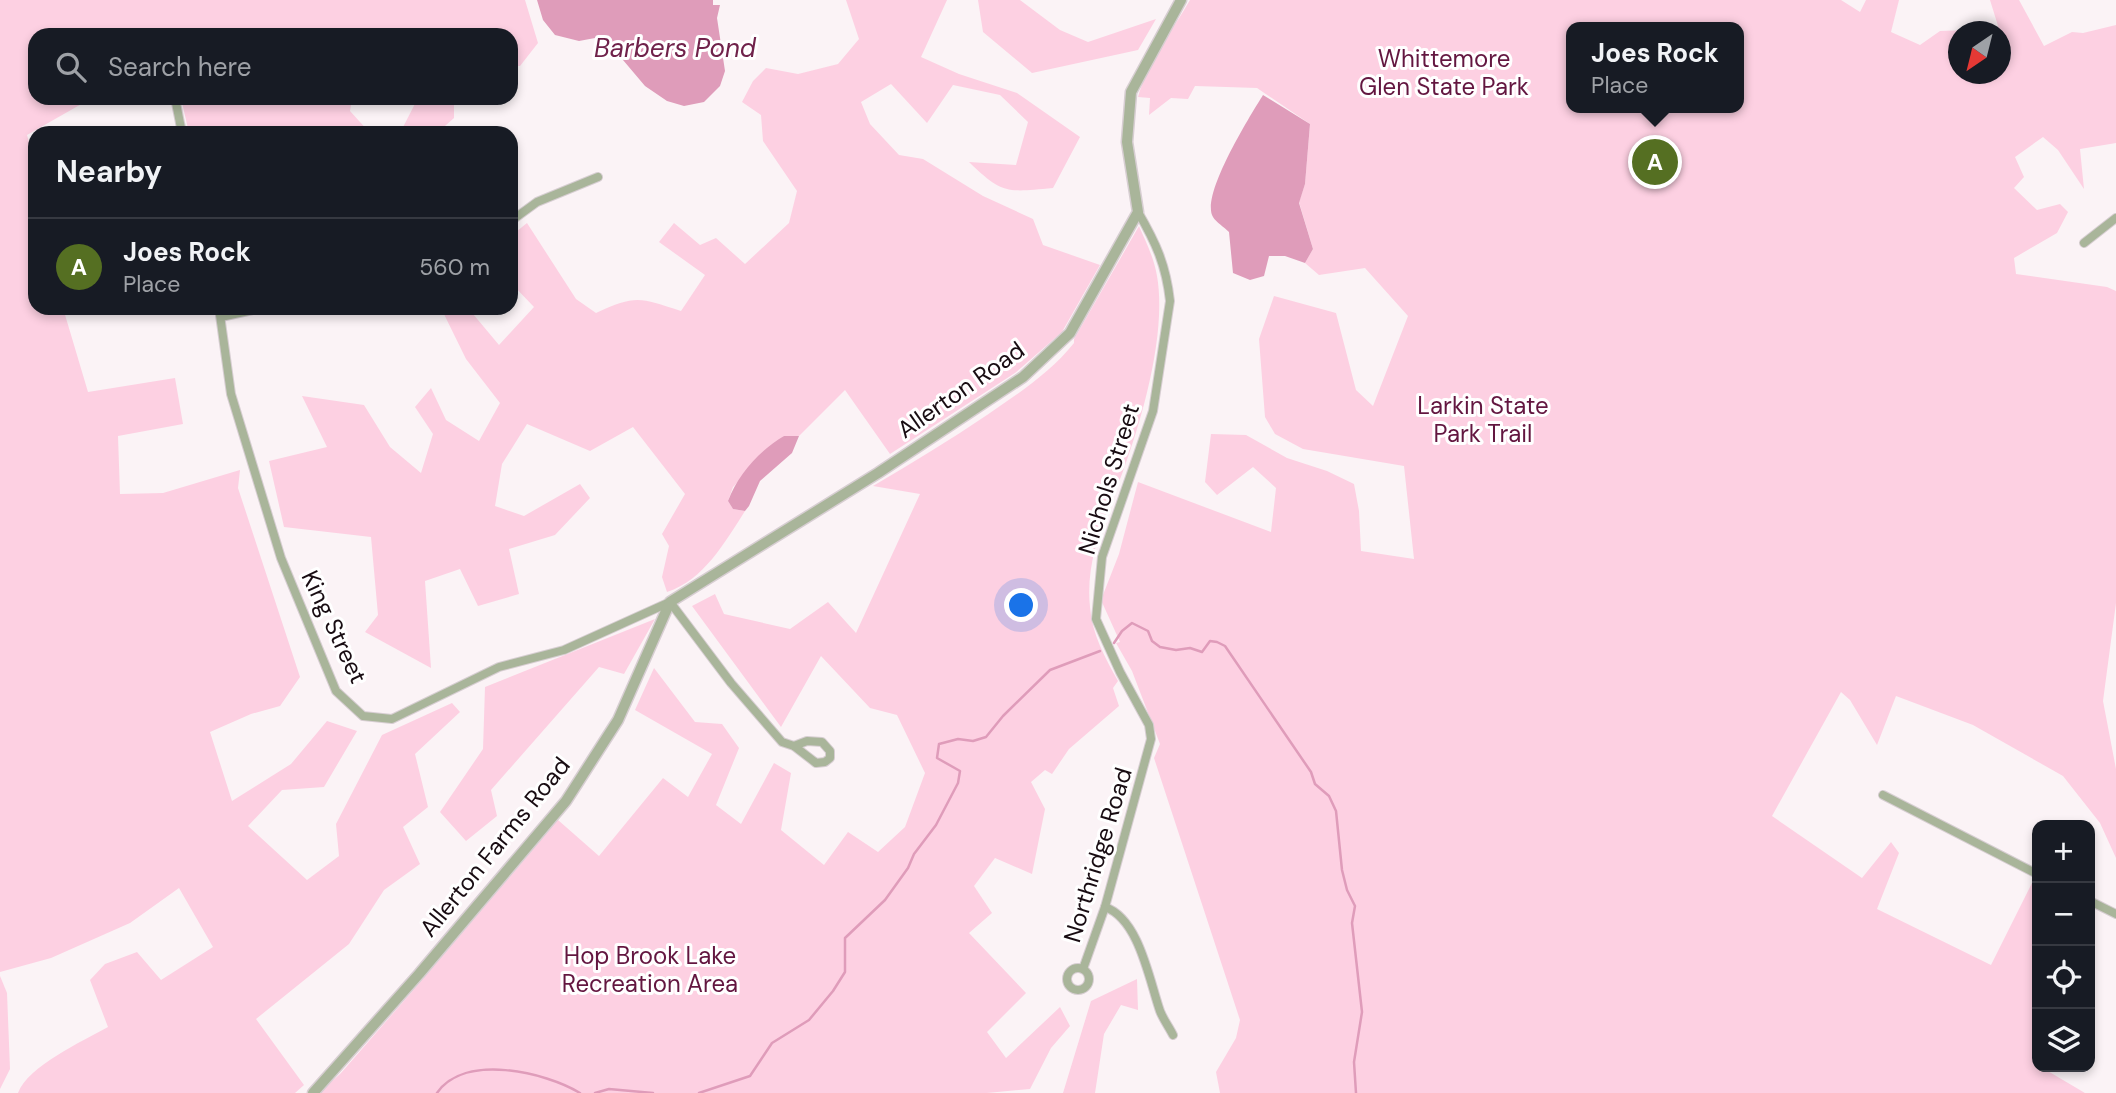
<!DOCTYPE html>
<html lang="en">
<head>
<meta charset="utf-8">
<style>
  body { margin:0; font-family:"DM Sans",sans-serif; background:#242831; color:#f1f3f6 }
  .controls { position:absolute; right:21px; bottom:21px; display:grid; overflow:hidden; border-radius:14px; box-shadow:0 4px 10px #0003 }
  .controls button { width:63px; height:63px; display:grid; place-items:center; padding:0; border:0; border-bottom:2px solid #363941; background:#171b24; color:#f1f3f6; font:35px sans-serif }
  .compass { position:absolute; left:1948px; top:21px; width:63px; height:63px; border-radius:50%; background:#171b24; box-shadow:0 4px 10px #0003; rotate:215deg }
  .you { position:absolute; left:1022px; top:606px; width:24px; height:24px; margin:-18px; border:5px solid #fff; border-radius:50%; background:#1a73e8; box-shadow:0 0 0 10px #1a73e833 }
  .badge { display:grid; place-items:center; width:46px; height:46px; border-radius:50%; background:#556f22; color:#fff; font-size:23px; font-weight:700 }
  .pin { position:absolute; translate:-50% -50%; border:4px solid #fff; box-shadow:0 2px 7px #0006 }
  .popup { position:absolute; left:1566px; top:22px; width:178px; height:91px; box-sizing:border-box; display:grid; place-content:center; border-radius:14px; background:#171b24; filter:drop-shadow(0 2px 5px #0005); font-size:23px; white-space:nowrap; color:#9ea1a6 }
  .popup b { font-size:26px; color:#f1f3f6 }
  .popup::after { content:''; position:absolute; left:50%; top:100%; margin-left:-14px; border:14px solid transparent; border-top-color:#171b24 }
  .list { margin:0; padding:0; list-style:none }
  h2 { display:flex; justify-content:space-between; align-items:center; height:91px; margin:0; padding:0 28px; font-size:30px }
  h2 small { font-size:23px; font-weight:400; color:#9ea1a6 }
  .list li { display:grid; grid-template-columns:46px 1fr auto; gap:21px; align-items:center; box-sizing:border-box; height:98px; padding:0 28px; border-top:2px solid #363941 }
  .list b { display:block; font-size:26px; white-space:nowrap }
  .list p { margin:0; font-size:23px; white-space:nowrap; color:#9ea1a6 }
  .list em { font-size:23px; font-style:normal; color:#9ea1a6 }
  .icon { flex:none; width:38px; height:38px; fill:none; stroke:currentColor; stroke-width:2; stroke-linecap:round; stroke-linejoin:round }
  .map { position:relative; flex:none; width:2116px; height:1093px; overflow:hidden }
  .search { position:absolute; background:#171b24; box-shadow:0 4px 10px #0003; left:28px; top:28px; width:490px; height:77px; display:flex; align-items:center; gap:18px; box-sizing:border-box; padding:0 24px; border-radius:21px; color:#9ea1a6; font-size:26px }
  .panel { position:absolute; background:#171b24; box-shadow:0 4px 10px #0003; left:28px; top:126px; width:490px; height:189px; border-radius:21px }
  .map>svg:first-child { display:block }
</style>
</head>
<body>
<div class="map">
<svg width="2116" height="1093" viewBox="0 0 2116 1093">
  <rect width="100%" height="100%" fill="#fbf3f6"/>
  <!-- green -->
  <g fill="#fdd0e2" fill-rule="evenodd">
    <path d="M0,0H525L538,43L520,66H511V35H386L381,33L378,35H35V98H92L27,135L35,163V308H63L88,392L175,378L183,424L118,436L120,494L163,493L240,470L238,488L300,677L280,706L251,714L210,732L232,801L291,764L327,721L357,731L324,787L282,790L248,826L307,880L339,856L336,824L382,735L452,703L460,712L415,754L428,807L403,827L420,864L384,890L349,944L256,1019L304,1085L295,1093H18C28,1066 83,1041 108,1027L90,980L105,964L137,952L161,980L213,947L179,888L130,923L51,958L0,972Z"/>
    <path d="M846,0H947L921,57L959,74L1017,93L1080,137L1053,188C1007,192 1003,195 969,162L1016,165L1028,122L1000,95L953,85L927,123L891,84L861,102L870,124L899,155L923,159L983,196L1033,219L1043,245L1100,265L1062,332L1015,373L890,454L845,390L799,436H784L733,487L728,501L733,509L745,511C725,542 704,580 667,592L662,577L669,546L662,534L685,494L633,427L590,451L527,424L502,464L495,506L524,516L580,484L590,498L555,535L509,549L519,594L478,606L460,569L425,581L431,668L365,632L378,615L371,537L284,527L269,461L327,447L302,396L364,405L390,447L421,473L433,434L415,407L431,388L446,420L479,441L500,403L466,359L441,308H468L499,345L534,307L511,283V236L527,223L576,299L596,313C637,294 640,298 681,311L705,275L659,242L674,223L700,245L716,238L745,264L789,223L797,191L763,141L761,115L742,102L753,81L766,68L798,74L838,64L859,39Z"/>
    <path d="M978,0H1020L1060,30L1088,42L1156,19L1138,50L1032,73L983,32Z"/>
    <path d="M1190,0H1841L1860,12L1866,0H1899L1891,32L1920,45L1940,31L1999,29L1990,0H2019L2044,46L2072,32L2083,33L2116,25V143L2080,149L2084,189L2058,150L2043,137L2015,157L2024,177L2014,188L2037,210L2060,204L2068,212L2057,233L2014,258L2016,274L2107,287L2116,291V603L2103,701L2116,769V858L2100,823L2063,776L1973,725L1896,696L1877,745L1850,700L1841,692L1772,816L1862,878L1891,842L1899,853L1877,909L1991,965L2033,881L2037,883V1067H2046V1070L2085,1093H1220L1216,1072L1236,1038L1240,1020L1154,758L1160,744L1132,671L1116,643L1120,642L1101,600L1119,554L1138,482L1271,532L1276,488L1253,467L1217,495L1205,482L1211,434L1246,435L1287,458L1327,471L1354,484L1359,511L1361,551L1414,559L1404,466L1303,449L1275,434L1265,417L1259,339L1274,296L1336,313L1356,390L1373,406L1408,316L1365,268L1319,275L1305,263L1313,249L1299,202L1305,184L1310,124L1257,88L1195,86L1188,99L1171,98L1149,115L1150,98L1138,97C1148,62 1172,31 1190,0ZM1571,27H1739V108H1571ZM1958,32H2000V74H1958Z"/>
    <path d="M181,98H352L350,111L370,133H189Z"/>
    <path d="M418,98H454V118L437,133H400Z"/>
    <path d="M1139,226C1146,242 1154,258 1157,276C1167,333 1142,420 1122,474C1105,517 1085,560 1090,607C1092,634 1105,658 1118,681L1113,688L1119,706L1069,749L1052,774L1045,770L1031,782L1045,809L1032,874L995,858L974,886L992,913L969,933L1026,993L987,1032L1006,1058L1060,1007L1070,1026L1051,1048L1030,1089L987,1093H319L341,1073L423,979L558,820L599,856L663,778L688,797L712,754L635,710L654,668L695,722L722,724L739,748L716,805L741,824L774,763L791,773L781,830L824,865L848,832L878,852L905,827L925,773L897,715L870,708L821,656L781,727L692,606L715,594L724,614L790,629L828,602L856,633L920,494L873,486C912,463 950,440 987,415C1018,394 1051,372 1074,343V339Z"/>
    <path d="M655,619L624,674L599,667L491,790L497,816L466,841L440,812L483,749L485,687Z"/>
    <path d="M0,976L7,993L10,1069L0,1089Z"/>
    <path d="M1137,979L1138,1010L1121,1005L1104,1034L1095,1093H1063L1091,1001Z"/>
  </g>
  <!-- water -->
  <g fill="#df9cba">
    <path d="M537,0H713V5H720L717,18L725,71L720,86L704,102L684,106L667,101L645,86L612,47L604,41L595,38L579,41L555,35L543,20Z"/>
    <path d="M1263,95L1310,124L1305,184L1299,203L1313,249L1305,263L1285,256H1269L1264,276L1250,280L1233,273L1229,232C1224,227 1216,222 1213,217C1200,196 1250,116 1263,95Z"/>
    <path d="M784,436H799L792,453L760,481L749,506L745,511L733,509L728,501C738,474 760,450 784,436Z"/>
  </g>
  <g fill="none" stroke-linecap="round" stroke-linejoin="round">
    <!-- stream -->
    <g stroke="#df9cba" stroke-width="2.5">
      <path d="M1114,643L1122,631L1132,623L1148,631L1152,641L1160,647L1176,650L1190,648L1202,652L1210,641L1217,642L1225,646L1311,772L1315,784L1329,796L1336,811L1342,870L1347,890L1355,906L1352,923L1362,1012L1354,1062L1356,1093"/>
      <path d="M437,1093C464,1053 545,1072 580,1093"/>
      <path d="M595,1093L609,1089L653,1093"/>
      <path d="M699,1093L750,1076L772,1043L809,1020L833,991L845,972V938L885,900L908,868L914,854L936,825L958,783L960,771L937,758L939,744L958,739L973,741L986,737L1003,716L1050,670L1100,651"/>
    </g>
    <defs>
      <g id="minor">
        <path d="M175,98L182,133"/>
        <path d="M511,221L537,202L598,177"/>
        <path d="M2084,243L2116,218"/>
        <path d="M219,308L231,394L281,558L336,691L363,716L392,719L499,667L564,650L670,602L731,683L782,742L794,746L816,763L825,762L830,758V751L822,742L807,741L794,746"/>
        <path d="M221,317L262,308"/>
        <path d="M1883,795L2037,874"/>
        <path d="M2090,901L2116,914"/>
        <path d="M1105,907C1139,919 1149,979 1160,1011C1163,1019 1169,1027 1173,1035"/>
        <circle cx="1078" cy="979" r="11"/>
        <path d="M1083,969L1105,907L1151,739L1149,725L1120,672L1096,619L1102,557L1153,411L1170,301C1166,265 1156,243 1138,212"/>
      </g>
      <path id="tertiary" d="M313,1093L419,974L566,801L618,720L670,602L878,473L1023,377L1070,333L1138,212L1127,142L1131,92L1181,0"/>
    </defs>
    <!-- minor casing -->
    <use href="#minor" stroke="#d7ced2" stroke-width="10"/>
    <!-- tertiary casing -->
    <use href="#tertiary" stroke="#d7ced2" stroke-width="13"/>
    <!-- minor -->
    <use href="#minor" stroke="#a9b59a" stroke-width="8"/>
    <!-- tertiary -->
    <use href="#tertiary" stroke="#a9b59a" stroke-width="10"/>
  </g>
  <g text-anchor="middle" stroke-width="6" stroke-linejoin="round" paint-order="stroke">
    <!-- park labels -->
    <g font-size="24" fill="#631640" stroke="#fff">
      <text x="1444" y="67">Whittemore<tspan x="1444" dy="28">Glen State Park</tspan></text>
      <text x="1483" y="414">Larkin State<tspan x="1483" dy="28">Park Trail</tspan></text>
      <text x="650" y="964">Hop Brook Lake<tspan x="650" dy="28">Recreation Area</tspan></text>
    </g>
    <!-- street labels -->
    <g font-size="24" fill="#180c12" stroke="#fff">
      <text transform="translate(961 390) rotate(-35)" y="8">Allerton Road</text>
      <text transform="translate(1109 479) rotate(-73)" y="8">Nichols Street</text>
      <text transform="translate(334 627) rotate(65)" y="8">King Street</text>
      <text transform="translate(495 847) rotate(-51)" y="8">Allerton Farms Road</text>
      <text transform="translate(1098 855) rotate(-73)" y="8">Northridge Road</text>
    </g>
    <!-- water labels -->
    <g font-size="26" font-style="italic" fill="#70224b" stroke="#fff">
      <text x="675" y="57">Barbers Pond</text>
    </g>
  </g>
</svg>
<div class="controls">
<button>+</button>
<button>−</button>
<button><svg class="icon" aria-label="locate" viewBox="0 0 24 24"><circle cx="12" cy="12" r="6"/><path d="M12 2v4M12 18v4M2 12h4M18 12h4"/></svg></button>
<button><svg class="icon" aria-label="layers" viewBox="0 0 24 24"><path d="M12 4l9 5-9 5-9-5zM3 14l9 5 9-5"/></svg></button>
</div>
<svg class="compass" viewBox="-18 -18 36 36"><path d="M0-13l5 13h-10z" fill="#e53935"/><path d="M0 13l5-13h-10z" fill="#9ea1a6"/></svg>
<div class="you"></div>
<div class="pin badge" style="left:1655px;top:162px">A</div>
<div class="popup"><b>Joes Rock</b>Place</div>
<div class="search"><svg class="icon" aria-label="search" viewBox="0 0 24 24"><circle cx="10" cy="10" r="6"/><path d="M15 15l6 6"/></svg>Search here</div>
<section class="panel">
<h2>Nearby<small></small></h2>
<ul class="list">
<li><span class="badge">A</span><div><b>Joes Rock</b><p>Place</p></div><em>560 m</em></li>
</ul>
</section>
</div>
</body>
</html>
